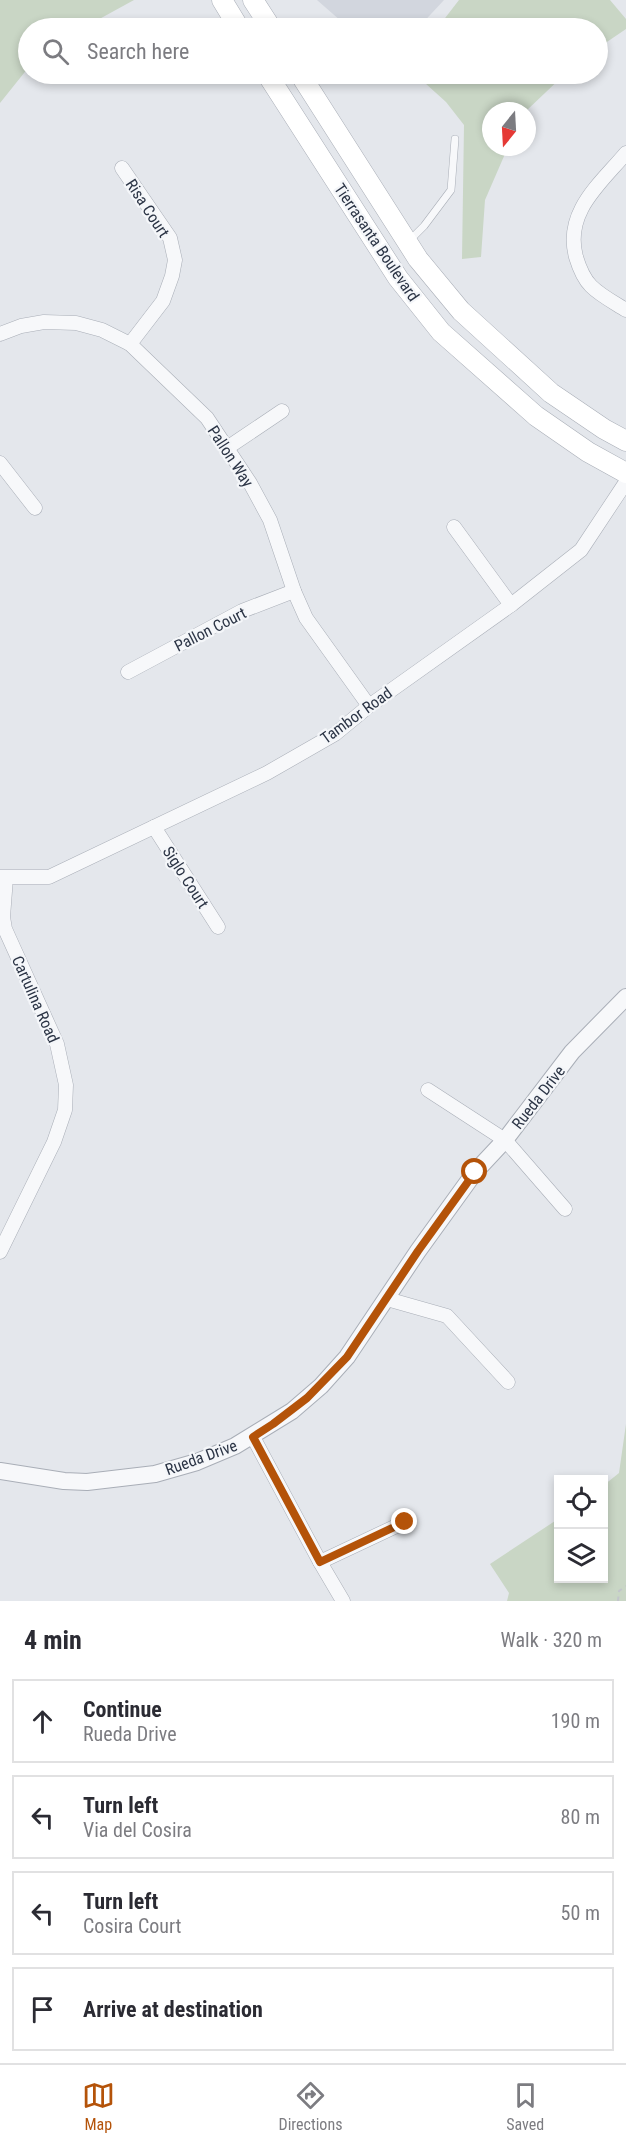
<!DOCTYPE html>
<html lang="en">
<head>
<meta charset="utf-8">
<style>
  body { margin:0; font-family:"Roboto Condensed",sans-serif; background:#f7f7f7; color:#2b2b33 }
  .controls { position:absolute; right:18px; bottom:18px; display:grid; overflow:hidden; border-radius:0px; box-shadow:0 3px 9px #0003 }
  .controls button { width:54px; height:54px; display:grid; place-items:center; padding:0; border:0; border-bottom:2px solid #e1e1e2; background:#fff; color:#2b2b33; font:30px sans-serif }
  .compass { position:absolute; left:482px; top:102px; width:54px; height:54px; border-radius:50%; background:#fff; box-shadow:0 3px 9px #0003; rotate:198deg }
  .stop { position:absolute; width:18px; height:18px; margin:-14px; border:4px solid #b45309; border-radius:50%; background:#fff }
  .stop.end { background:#b45309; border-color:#fff; box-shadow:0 2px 6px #0008 }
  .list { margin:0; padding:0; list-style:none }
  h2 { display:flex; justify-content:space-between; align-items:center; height:78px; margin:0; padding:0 24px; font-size:26px }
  h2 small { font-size:20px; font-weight:400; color:#7c7c81 }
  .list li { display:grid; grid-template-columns:39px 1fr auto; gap:18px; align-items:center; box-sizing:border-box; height:84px; margin:0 12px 12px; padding:0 12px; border:2px solid #e1e1e2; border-radius:0px }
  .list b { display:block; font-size:22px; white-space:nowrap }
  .list p { margin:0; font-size:20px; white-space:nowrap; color:#7c7c81 }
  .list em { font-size:20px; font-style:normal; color:#7c7c81 }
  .icon { flex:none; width:33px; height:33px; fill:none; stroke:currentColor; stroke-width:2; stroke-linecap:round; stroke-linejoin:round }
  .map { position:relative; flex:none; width:626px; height:1601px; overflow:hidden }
  .search { position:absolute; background:#fff; box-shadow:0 3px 9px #0003; left:18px; right:18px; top:18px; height:66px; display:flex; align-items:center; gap:15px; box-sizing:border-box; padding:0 21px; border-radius:33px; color:#7c7c81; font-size:22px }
  .sheet { height:462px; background:#fff }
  nav { display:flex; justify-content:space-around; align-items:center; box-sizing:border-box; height:84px; border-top:2px solid #e1e1e2; background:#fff; font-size:16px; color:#7c7c81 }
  nav a { display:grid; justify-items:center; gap:3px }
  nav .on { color:#b45309 }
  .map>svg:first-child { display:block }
</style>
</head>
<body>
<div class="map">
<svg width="626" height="1601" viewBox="0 0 626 1601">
  <rect width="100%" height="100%" fill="#e4e7ec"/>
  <!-- built -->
  <path fill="#d2d6de" d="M317,0H444L418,28H349Z"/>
  <!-- green -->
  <g fill="#c9d6c5">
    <path d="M0,0H134L83,28H28V68L0,103Z"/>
    <path d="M459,0H610L626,19V29L598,48V28H440L442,22Z"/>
    <path d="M415,74H565L526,111H491V147H508L485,200L481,257L462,259L464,125L446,102Z"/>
    <path d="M626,1424V1601H507L509,1593L490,1564L558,1519V1578H604V1485L619,1473Z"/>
  </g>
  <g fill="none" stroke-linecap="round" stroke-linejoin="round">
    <defs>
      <path id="service" d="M410,240L424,226L451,190L455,139"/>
      <g id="minor">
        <path d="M626,153C600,184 564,212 576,257C579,267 584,279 591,286C601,296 615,303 626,310"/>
        <path d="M122,168L170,238L175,260L172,276L163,301L130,344"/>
        <path d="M0,334L21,326L44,322L76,323L102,330L130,344L207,418L250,483L270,520L294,591L306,618L369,706"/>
        <path d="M227,448L282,411"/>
        <path d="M0,463L35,508"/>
        <path d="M454,527L511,605"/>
        <path d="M128,672L242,611L294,591"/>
        <path d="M154,827L218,927"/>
        <path d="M0,877H49L267,773L335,734L369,706L511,605L581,550L626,482"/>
        <path d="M428,1090L505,1140L565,1209"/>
        <path d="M0,1252L54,1142L65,1110L66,1085L57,1044L5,929L3,917L6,878"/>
        <path d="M387,1299L447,1316L508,1382"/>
        <path d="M253,1437L320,1562L343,1601"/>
        <path d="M320,1562L405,1522"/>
      </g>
      <path id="tertiary" d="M0,1471L64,1481L87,1482L155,1474L197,1462L235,1446L292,1411L321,1386L347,1357L418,1251L475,1172L505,1140L572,1052L626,997"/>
      <g id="secondary">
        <path d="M222,0L239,28"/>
        <path d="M253,0L271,28"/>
        <path d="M267,74L398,278L441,332L536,416L588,452L626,473"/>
        <path d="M300,74L418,259L461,311L551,393L604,429L626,441"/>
      </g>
    </defs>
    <!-- service casing -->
    <use href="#service" stroke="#a9aeb7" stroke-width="8"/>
    <!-- minor casing -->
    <use href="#minor" stroke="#a9aeb7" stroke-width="15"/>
    <!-- tertiary casing -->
    <use href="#tertiary" stroke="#a9aeb7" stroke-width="18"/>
    <!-- secondary casing -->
    <use href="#secondary" stroke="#a9aeb7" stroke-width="21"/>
    <!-- path -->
    <path stroke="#c2c5cb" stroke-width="2" stroke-dasharray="4.5 4.5" stroke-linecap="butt" d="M618,1601L619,1591L626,1586"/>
    <!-- service -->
    <use href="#service" stroke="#f7f8fa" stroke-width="7"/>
    <!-- minor -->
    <use href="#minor" stroke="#f7f8fa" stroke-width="14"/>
    <!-- tertiary -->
    <use href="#tertiary" stroke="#f7f8fa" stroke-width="16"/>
    <!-- secondary -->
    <use href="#secondary" stroke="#fff" stroke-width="20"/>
  </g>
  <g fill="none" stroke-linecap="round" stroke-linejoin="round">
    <!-- route -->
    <path stroke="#b45309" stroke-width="8" d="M405,1522L320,1562L253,1437L273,1424L307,1398L347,1357L418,1251L475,1172"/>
  </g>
  <g text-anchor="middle" stroke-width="4.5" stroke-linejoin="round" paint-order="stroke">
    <!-- street labels -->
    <g font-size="16" fill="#2b3445" stroke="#f4f6f9">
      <text transform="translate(148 208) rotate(57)" y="6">Risa Court</text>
      <text transform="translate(377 242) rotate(56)" y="6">Tierrasanta Boulevard</text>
      <text transform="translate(231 456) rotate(57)" y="6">Pallon Way</text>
      <text transform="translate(210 629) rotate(-27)" y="6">Pallon Court</text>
      <text transform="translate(356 715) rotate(-36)" y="6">Tambor Road</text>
      <text transform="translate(186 877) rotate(57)" y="6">Siglo Court</text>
      <text transform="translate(36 999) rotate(66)" y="6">Cartulina Road</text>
      <text transform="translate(538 1097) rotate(-52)" y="6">Rueda Drive</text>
      <text transform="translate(201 1457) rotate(-20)" y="6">Rueda Drive</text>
    </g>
  </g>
</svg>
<div class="controls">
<button><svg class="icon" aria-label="locate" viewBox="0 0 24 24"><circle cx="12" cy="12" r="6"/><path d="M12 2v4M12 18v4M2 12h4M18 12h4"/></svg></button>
<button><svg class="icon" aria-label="layers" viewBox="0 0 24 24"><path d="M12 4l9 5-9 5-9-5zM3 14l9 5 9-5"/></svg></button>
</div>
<svg class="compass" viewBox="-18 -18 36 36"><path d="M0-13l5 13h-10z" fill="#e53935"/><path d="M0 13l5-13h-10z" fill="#7c7c81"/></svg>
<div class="stop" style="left:475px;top:1172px"></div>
<div class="stop end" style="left:405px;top:1522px"></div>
<div class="search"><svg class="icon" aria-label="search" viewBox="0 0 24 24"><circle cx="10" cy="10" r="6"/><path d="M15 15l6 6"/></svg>Search here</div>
</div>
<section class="sheet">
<h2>4 min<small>Walk · 320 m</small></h2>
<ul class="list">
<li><svg class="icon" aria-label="ahead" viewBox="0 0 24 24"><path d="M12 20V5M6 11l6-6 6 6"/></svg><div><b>Continue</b><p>Rueda Drive</p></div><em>190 m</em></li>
<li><svg class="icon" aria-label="left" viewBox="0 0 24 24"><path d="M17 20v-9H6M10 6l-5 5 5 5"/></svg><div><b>Turn left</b><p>Via del Cosira</p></div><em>80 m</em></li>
<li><svg class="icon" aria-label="left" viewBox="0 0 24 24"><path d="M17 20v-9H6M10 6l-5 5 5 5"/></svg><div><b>Turn left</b><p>Cosira Court</p></div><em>50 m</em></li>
<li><svg class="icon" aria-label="arrive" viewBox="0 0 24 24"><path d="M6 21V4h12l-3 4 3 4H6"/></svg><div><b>Arrive at destination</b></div></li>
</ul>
</section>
<nav>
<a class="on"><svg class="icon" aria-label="map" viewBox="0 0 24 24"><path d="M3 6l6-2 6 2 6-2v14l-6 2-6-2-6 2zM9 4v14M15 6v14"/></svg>Map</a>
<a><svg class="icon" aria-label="directions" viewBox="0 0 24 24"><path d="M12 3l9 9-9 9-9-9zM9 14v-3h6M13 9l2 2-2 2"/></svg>Directions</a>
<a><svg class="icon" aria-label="saved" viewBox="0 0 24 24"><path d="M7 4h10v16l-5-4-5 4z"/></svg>Saved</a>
</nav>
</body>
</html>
